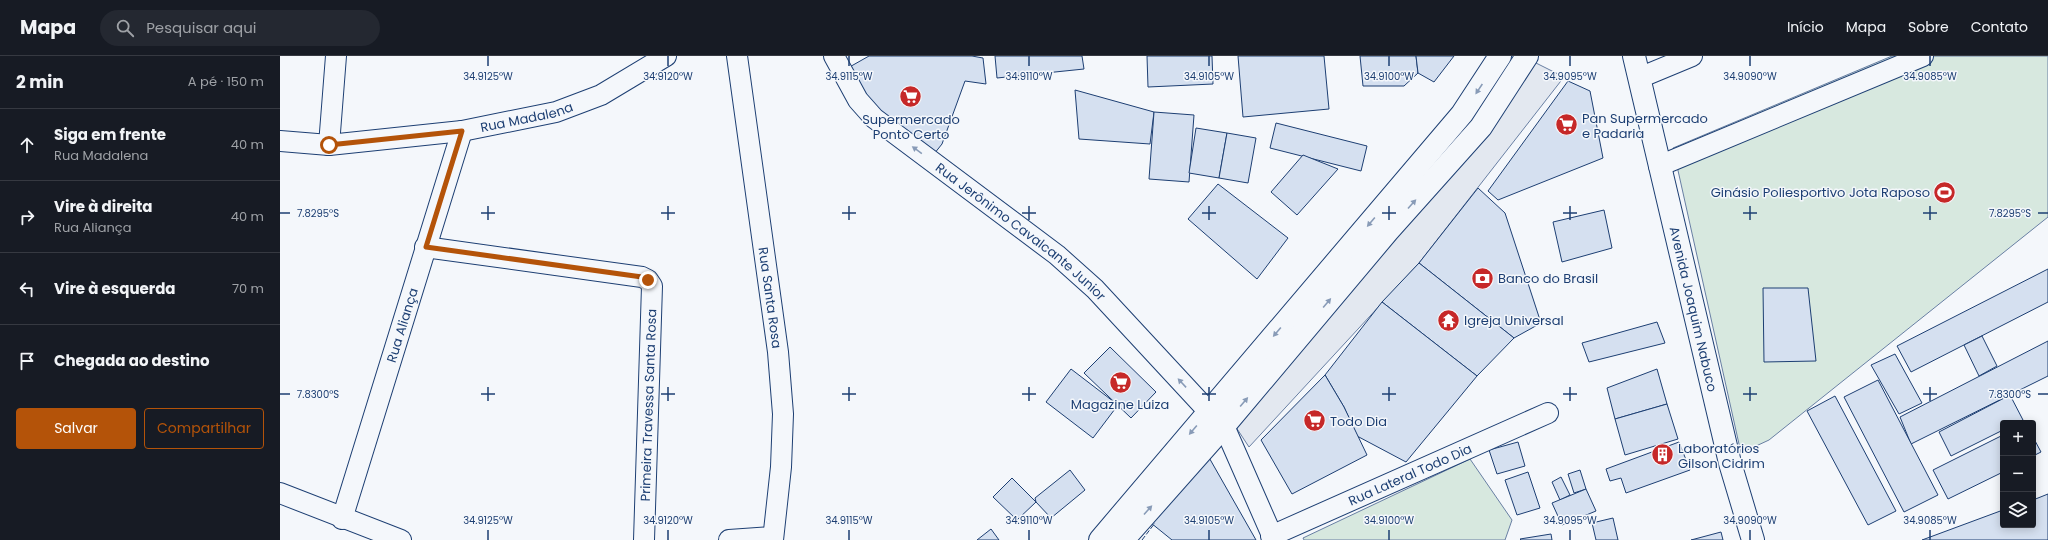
<!DOCTYPE html>
<html lang="pt">
<head>
<meta charset="utf-8">
<style>
  body { margin:0; font-family:Poppins,sans-serif; background:#242831; color:#f1f3f6 }
  .controls { position:absolute; right:12px; bottom:12px; display:grid; overflow:hidden; border-radius:4px; box-shadow:0 2px 10px #0003 }
  .controls button { width:36px; height:36px; display:grid; place-items:center; padding:0; border:0; border-bottom:1px solid #363941; background:#171b24; color:#f1f3f6; font:20px sans-serif }
  .stop { position:absolute; width:12px; height:12px; margin:-9px; border:3px solid #b45309; border-radius:50%; background:#fff }
  .stop.end { background:#b45309; border-color:#fff; box-shadow:0 1px 4px #0008 }
  .list { margin:0; padding:0; list-style:none }
  h2 { display:flex; justify-content:space-between; align-items:center; height:52px; margin:0; padding:0 16px; font-size:17px }
  h2 small { font-size:13px; font-weight:400; color:#9ea1a6 }
  .list li { display:grid; grid-template-columns:26px 1fr auto; gap:12px; align-items:center; box-sizing:border-box; height:72px; padding:0 16px; border-top:1px solid #363941 }
  .list b { display:block; font-size:15px; white-space:nowrap }
  .list p { margin:0; font-size:13px; white-space:nowrap; color:#9ea1a6 }
  .list em { font-size:13px; font-style:normal; color:#9ea1a6 }
  .actions { display:flex; gap:8px; padding:12px 16px }
  .actions a { flex:1; padding:9px 0; border:1px solid #b45309; border-radius:4px; text-align:center; font-size:14px; color:#b45309 }
  .actions .main { background:#b45309; color:#fff }
  .icon { flex:none; width:22px; height:22px; fill:none; stroke:currentColor; stroke-width:2; stroke-linecap:round; stroke-linejoin:round }
  .map { position:relative; flex:none; width:1768px; height:484px; overflow:hidden }
  header { display:flex; align-items:center; gap:24px; box-sizing:border-box; height:56px; padding:0 20px; background:#171b24; border-bottom:1px solid #363941 }
  header strong { font-size:19px }
  nav { display:flex; gap:22px; margin-inline-start:auto; font-size:14px }
  .search { width:280px; height:36px; background:#242831; display:flex; align-items:center; gap:10px; box-sizing:border-box; padding:0 14px; border-radius:22px; color:#9ea1a6; font-size:15px }
  main { display:flex }
  aside { flex:1; background:#171b24 }
  .map>svg:first-child { display:block }
</style>
</head>
<body>
<header>
<strong>Mapa</strong>
<div class="search"><svg class="icon" aria-label="search" viewBox="0 0 24 24"><circle cx="10" cy="10" r="6"/><path d="M15 15l6 6"/></svg>Pesquisar aqui</div>
<nav><a>Início</a><a>Mapa</a><a>Sobre</a><a>Contato</a></nav>
</header>
<main>
<aside>
<h2>2 min<small>A pé · 150 m</small></h2>
<ul class="list">
<li><svg class="icon" aria-label="ahead" viewBox="0 0 24 24"><path d="M12 20V5M6 11l6-6 6 6"/></svg><div><b>Siga em frente</b><p>Rua Madalena</p></div><em>40 m</em></li>
<li><svg class="icon" aria-label="right" viewBox="0 0 24 24"><path d="M7 20v-9h11M14 6l5 5-5 5"/></svg><div><b>Vire à direita</b><p>Rua Aliança</p></div><em>40 m</em></li>
<li><svg class="icon" aria-label="left" viewBox="0 0 24 24"><path d="M17 20v-9H6M10 6l-5 5 5 5"/></svg><div><b>Vire à esquerda</b></div><em>70 m</em></li>
<li><svg class="icon" aria-label="arrive" viewBox="0 0 24 24"><path d="M6 21V4h12l-3 4 3 4H6"/></svg><div><b>Chegada ao destino</b></div></li>
</ul>
<div class="actions"><a class="main">Salvar</a><a>Compartilhar</a></div>
</aside>
<div class="map">
<svg width="1768" height="484" viewBox="0 0 1768 484">
  <rect width="100%" height="100%" fill="#f4f7fb"/>
  <!-- green -->
  <g fill="#d7e8df" stroke="#687fa3">
    <path d="M1612,0H1768V161L1489,384L1461,397L1393,92Z"/>
    <path d="M1190,403L1232,464L1225,484H1024L1023,482Z"/>
  </g>
  <!-- parking -->
  <path fill="#e3e8f0" stroke="#687fa3" d="M1246,2L1284,21L1139,207L969,391L948,359Z"/>
  <!-- building -->
  <g fill="#d5e0f0" stroke="#1d3f73">
    <path d="M589,0H692L703,2L706,28L685,25L662,88L654,98L591,54L566,13Z"/>
    <path d="M715,0H802L804,13L717,22Z"/>
    <path d="M867,0H932L933,28L868,31Z"/>
    <path d="M958,0H1044L1049,53L963,61Z"/>
    <path d="M1080,0H1136L1138,17L1124,30H1083Z"/>
    <path d="M1136,0H1174L1154,26L1138,17Z"/>
    <path d="M1288,25L1310,35L1323,102L1218,144L1208,135Z"/>
    <path d="M795,34L874,56L870,88L799,83Z"/>
    <path d="M874,56L914,59L909,126L869,123Z"/>
    <path d="M996,67L1087,90L1081,115L990,92Z"/>
    <path d="M916,72L947,77L939,122L909,117Z"/>
    <path d="M947,77L976,82L968,127L939,122Z"/>
    <path d="M1023,99L1058,113L1017,159L991,136Z"/>
    <path d="M938,128L1008,182L977,223L908,163Z"/>
    <path d="M1198,132L1225,157L1261,267L1234,282L1139,207Z"/>
    <path d="M1324,154L1332,192L1282,206L1273,166Z"/>
    <path d="M1139,207L1234,282L1197,320L1102,246Z"/>
    <path d="M1768,213V246L1631,316L1617,290Z"/>
    <path d="M1483,232H1528L1536,305L1484,306Z"/>
    <path d="M1102,246L1197,320L1126,406L1077,380L1064,351L1045,319Z"/>
    <path d="M1377,266L1385,287L1309,306L1302,287Z"/>
    <path d="M1702,280L1717,310L1699,320L1684,289Z"/>
    <path d="M1768,285V320L1631,388L1620,361Z"/>
    <path d="M830,291L876,336L851,362L804,317Z"/>
    <path d="M1615,298L1642,347L1619,358L1591,309Z"/>
    <path d="M791,313L838,349L813,382L766,346Z"/>
    <path d="M1377,313L1387,348L1335,363L1327,332Z"/>
    <path d="M1045,319L1064,351L1087,399L1012,438L981,384Z"/>
    <path d="M1598,324L1658,439L1624,456L1564,341Z"/>
    <path d="M1730,339L1743,364L1736,367H1723V374L1671,400L1659,376Z"/>
    <path d="M1555,340L1616,455L1588,469L1527,355Z"/>
    <path d="M1387,348L1398,383L1345,399L1335,363Z"/>
    <path d="M1723,379V416L1668,443L1653,414Z"/>
    <path d="M1753,381L1761,396L1753,400Z"/>
    <path d="M1238,386L1245,410L1217,418L1209,394Z"/>
    <path d="M1399,386L1410,414L1346,437L1341,422L1330,425L1326,413Z"/>
    <path d="M927,398L976,484H892L871,467Z"/>
    <path d="M790,414L805,434L771,462L756,446L755,442Z"/>
    <path d="M1300,414L1306,433L1294,437L1288,418Z"/>
    <path d="M1248,416L1260,452L1237,459L1225,424Z"/>
    <path d="M1281,421L1290,439L1280,444L1272,426Z"/>
    <path d="M732,422L756,446L737,464L713,441Z"/>
    <path d="M1306,433L1316,455L1282,469L1272,447Z"/>
    <path d="M1768,438V484H1642L1723,454V469H1753V444Z"/>
    <path d="M1333,462L1338,484H1316L1312,467Z"/>
    <path d="M711,473L719,484H697Z"/>
    <path d="M1441,476L1443,484H1411Z"/>
    <path d="M1271,478L1272,484H1241L1240,483Z"/>
  </g>
  <g fill="none" stroke-linecap="round" stroke-linejoin="round">
    <defs>
      <g id="street">
        <path id="s1" d="M457,0L498,296L503,358L501,411L493,484"/>
        <path id="s2" d="M554,0L578,44L594,62L777,199L815,233L929,356"/>
        <path d="M1359,22L1412,0"/>
        <path id="s3" d="M0,85L49,89L182,75L276,56L321,39L386,0"/>
        <path d="M49,89L56,0"/>
        <path d="M1379,110L1643,0"/>
        <path d="M145,191L362,221L368,224L372,230L364,484"/>
        <path d="M944,370L994,484"/>
        <path d="M0,437L121,484"/>
        <path id="s4" d="M62,463L182,75"/>
        <path id="s5" d="M991,480L1268,357"/>
        <path d="M449,484L493,481"/>
      </g>
      <g id="primary">
        <path id="s6" d="M1354,0L1450,407L1473,484"/>
        <path d="M820,484L1182,58L1220,0"/>
        <path d="M843,484L944,370L1108,175L1201,71L1247,0"/>
      </g>
    </defs>
    <!-- street casing -->
    <use href="#street" stroke="#1d3f73" stroke-width="22"/>
    <!-- primary casing -->
    <use href="#primary" stroke="#1d3f73" stroke-width="24"/>
    <!-- street -->
    <use href="#street" stroke="#f4f7fb" stroke-width="20"/>
    <!-- primary -->
    <use href="#primary" stroke="#f4f7fb" stroke-width="22"/>
    <!-- fence -->
    <path stroke="#1d3f73" stroke-width="1" stroke-dasharray="5 2" stroke-linecap="butt" d="M862,484L875,467"/>
  </g>
  <!-- one-way arrows -->
  <defs><path id="oneway-solid" d="M-6-.8H1V-3.2L6.5 0L1 3.2V.8H-6Z"/></defs>
  <g fill="#889bb7">
    <use href="#oneway-solid" transform="translate(1199 33) rotate(124)"/>
    <use href="#oneway-solid" transform="translate(637 94) rotate(-144)"/>
    <use href="#oneway-solid" transform="translate(1132 148) rotate(-48)"/>
    <use href="#oneway-solid" transform="translate(1091 166) rotate(130)"/>
    <use href="#oneway-solid" transform="translate(1047 247) rotate(-50)"/>
    <use href="#oneway-solid" transform="translate(997 276) rotate(130)"/>
    <use href="#oneway-solid" transform="translate(902 327) rotate(-133)"/>
    <use href="#oneway-solid" transform="translate(964 346) rotate(-50)"/>
    <use href="#oneway-solid" transform="translate(913 374) rotate(130)"/>
    <use href="#oneway-solid" transform="translate(868 454) rotate(-48)"/>
  </g>
  <g fill="none" stroke-linecap="round" stroke-linejoin="round">
    <!-- route -->
    <path stroke="#b45309" stroke-width="5" d="M49,89L182,75L146,191L362,221L368,224"/>
  </g>
  <!-- ticks -->
  <path fill="none" stroke="#1d3f73" stroke-width="1.5" d="M208,0V10M388,0V10M569,0V10M749,0V10M929,0V10M1109,0V10M1290,0V10M1470,0V10M1650,0V10M208,150V164M388,150V164M569,150V164M749,150V164M929,150V164M1109,150V164M1290,150V164M1470,150V164M1650,150V164M0,157H10M201,157H215M381,157H395M562,157H576M742,157H756M922,157H936M1102,157H1116M1283,157H1297M1463,157H1477M1643,157H1657M1758,157H1768M208,331V345M388,331V345M569,331V345M749,331V345M929,331V345M1109,331V345M1290,331V345M1470,331V345M1650,331V345M0,338H10M201,338H215M381,338H395M562,338H576M742,338H756M922,338H936M1102,338H1116M1283,338H1297M1463,338H1477M1643,338H1657M1758,338H1768M208,474V484M388,474V484M569,474V484M749,474V484M929,474V484M1109,474V484M1290,474V484M1470,474V484M1650,474V484"/>
  <!-- icons -->
  <defs>
    <symbol id="supermarket-disc" viewBox="-11 -11 22 22"><circle r="9.5" fill="#c62828" stroke="#f4f7fb"/><path d="M-6-5.5h2.5l.6 2H6L4.5 2H-2.5L-4.4-4H-6ZM-1.5 3.2a1.3 1.3 0 1 0 .1 0ZM3 3.2a1.3 1.3 0 1 0 .1 0Z" fill="#fff"/></symbol>
    <symbol id="stadium-disc" viewBox="-11 -11 22 22"><circle r="9.5" fill="#c62828" stroke="#f4f7fb"/><path d="M0-5a6.5 5 0 1 0 0 10a6.5 5 0 1 0 0-10ZM-3.5-1.8h7v3.6h-7Z" fill="#fff"/></symbol>
    <symbol id="bank-disc" viewBox="-11 -11 22 22"><circle r="9.5" fill="#c62828" stroke="#f4f7fb"/><path d="M-6-4H6V4H-6ZM0-2.3a2.3 2.3 0 1 0 0 4.6a2.3 2.3 0 1 0 0-4.6Z" fill="#fff"/></symbol>
    <symbol id="temple-disc" viewBox="-11 -11 22 22"><circle r="9.5" fill="#c62828" stroke="#f4f7fb"/><path d="M0-6L5-2H3V0L6.5 2.5H4V6H1.5V3h-3V6H-4V2.5H-6.5L-3 0V-2H-5Z" fill="#fff"/></symbol>
    <symbol id="building-disc" viewBox="-11 -11 22 22"><circle r="9.5" fill="#c62828" stroke="#f4f7fb"/><path d="M-4-6H4V6H1V3H-1V6H-4ZM-2.5-4.3h1.7v1.8h-1.7ZM.8-4.3h1.7v1.8H.8ZM-2.5-1h1.7V.8h-1.7ZM.8-1h1.7V.8H.8Z" fill="#fff"/></symbol>
  </defs>
  <g fill-rule="evenodd">
    <use href="#supermarket-disc" x="618" y="28" width="25" height="25"/>
    <use href="#supermarket-disc" x="1274" y="56" width="25" height="25"/>
    <use href="#stadium-disc" x="1652" y="124" width="25" height="25"/>
    <use href="#bank-disc" x="1190" y="210" width="25" height="25"/>
    <use href="#temple-disc" x="1156" y="252" width="25" height="25"/>
    <use href="#supermarket-disc" x="828" y="314" width="25" height="25"/>
    <use href="#supermarket-disc" x="1022" y="352" width="25" height="25"/>
    <use href="#building-disc" x="1370" y="386" width="25" height="25"/>
  </g>
  <g text-anchor="middle" stroke-width="3" stroke-linejoin="round" paint-order="stroke">
    <!-- street labels -->
    <g font-size="13" fill="#1d3f73" stroke="#f4f7fb">
      <text dy="5" stroke="none"><textPath href="#s3" startOffset="249">Rua Madalena</textPath></text>
      <text dy="5" stroke="none"><textPath href="#s2" startOffset="260">Rua Jerônimo Cavalcante Junior</textPath></text>
      <text dy="5" stroke="none"><textPath href="#s1" startOffset="244">Rua Santa Rosa</textPath></text>
      <text dy="5" stroke="none"><textPath href="#s6" startOffset="260">Avenida Joaquim Nabuco</textPath></text>
      <text dy="5" stroke="none"><textPath href="#s4" startOffset="203">Rua Aliança</textPath></text>
      <text transform="translate(368 349) rotate(-88)" y="5">Primeira Travessa Santa Rosa</text>
      <text dy="5" stroke="none"><textPath href="#s5" startOffset="152">Rua Lateral Todo Dia</textPath></text>
    </g>
    <!-- poi labels -->
    <g font-size="13" fill="#1d3f73" stroke="#f4f7fb" text-anchor="start">
      <text x="1302" y="67">Pan Supermercado<tspan x="1302" dy="15">e Padaria</tspan></text>
      <text x="631" y="68" text-anchor="middle">Supermercado<tspan x="631" dy="15">Ponto Certo</tspan></text>
      <text x="1650" y="141" text-anchor="end">Ginásio Poliesportivo Jota Raposo</text>
      <text x="1218" y="227">Banco do Brasil</text>
      <text x="1184" y="269">Igreja Universal</text>
      <text x="840" y="353" text-anchor="middle">Magazine Luiza</text>
      <text x="1050" y="370">Todo Dia</text>
      <text x="1398" y="397">Laboratórios<tspan x="1398" dy="15">Gilson Cidrim</tspan></text>
    </g>
  </g>
  <g font-size="10" text-anchor="middle" fill="#1d3f73" stroke="#f4f7fb" stroke-width="3" stroke-linejoin="round" paint-order="stroke">
    <text x="208" y="24">34.9125°W</text>
    <text x="388" y="24">34.9120°W</text>
    <text x="569" y="24">34.9115°W</text>
    <text x="749" y="24">34.9110°W</text>
    <text x="929" y="24">34.9105°W</text>
    <text x="1109" y="24">34.9100°W</text>
    <text x="1290" y="24">34.9095°W</text>
    <text x="1470" y="24">34.9090°W</text>
    <text x="1650" y="24">34.9085°W</text>
    <text x="38" y="161">7.8295°S</text>
    <text x="1730" y="161">7.8295°S</text>
    <text x="38" y="342">7.8300°S</text>
    <text x="1730" y="342">7.8300°S</text>
    <text x="208" y="468">34.9125°W</text>
    <text x="388" y="468">34.9120°W</text>
    <text x="569" y="468">34.9115°W</text>
    <text x="749" y="468">34.9110°W</text>
    <text x="929" y="468">34.9105°W</text>
    <text x="1109" y="468">34.9100°W</text>
    <text x="1290" y="468">34.9095°W</text>
    <text x="1470" y="468">34.9090°W</text>
    <text x="1650" y="468">34.9085°W</text>
  </g>
</svg>
<div class="controls">
<button>+</button>
<button>−</button>
<button><svg class="icon" aria-label="layers" viewBox="0 0 24 24"><path d="M12 4l9 5-9 5-9-5zM3 14l9 5 9-5"/></svg></button>
</div>
<div class="stop" style="left:49px;top:89px"></div>
<div class="stop end" style="left:368px;top:224px"></div>
</div>
</main>
</body>
</html>
